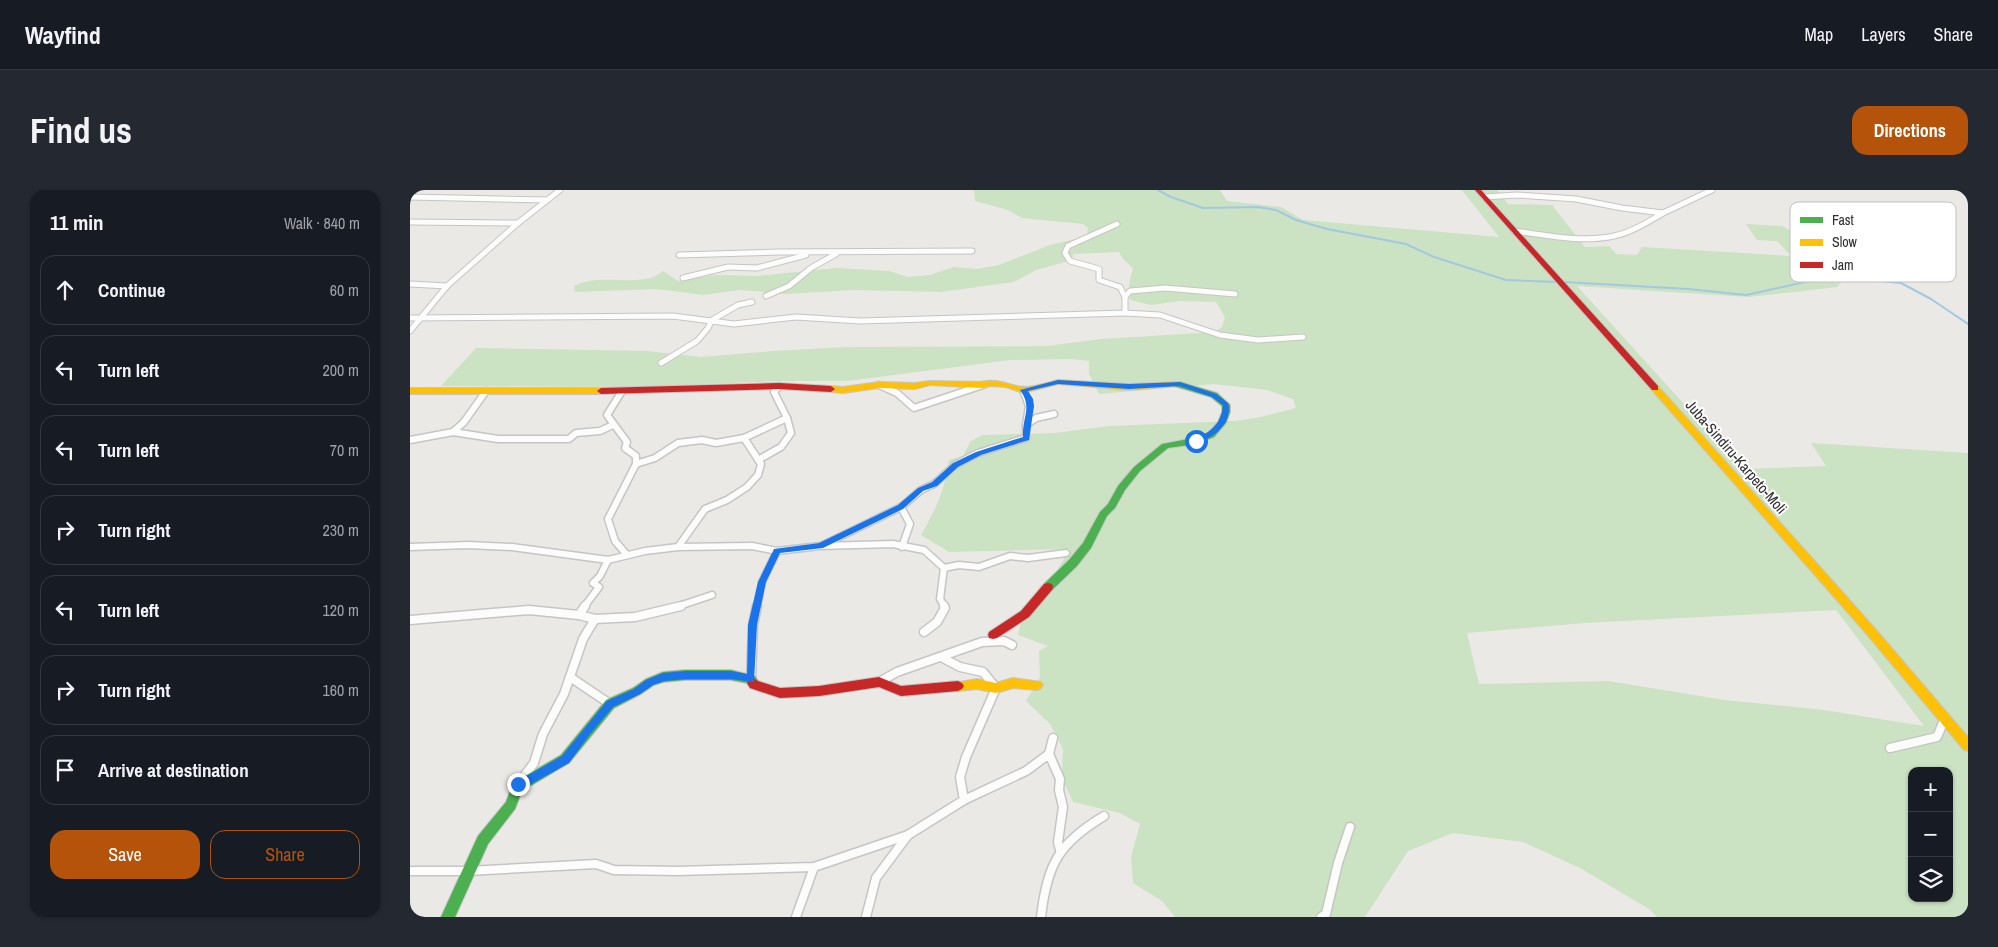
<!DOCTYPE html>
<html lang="en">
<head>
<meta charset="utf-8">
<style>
  body { margin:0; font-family:"Archivo Narrow",sans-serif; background:#242831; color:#f1f3f6 }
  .controls { position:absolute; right:15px; bottom:15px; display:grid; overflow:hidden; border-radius:10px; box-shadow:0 1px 4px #0004 }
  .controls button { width:45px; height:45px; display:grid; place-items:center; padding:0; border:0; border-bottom:1px solid #363941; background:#171b24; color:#f1f3f6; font:25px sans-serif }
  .stop { position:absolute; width:15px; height:15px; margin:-11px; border:4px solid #1a73e8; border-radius:50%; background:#fff }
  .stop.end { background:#1a73e8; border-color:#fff; box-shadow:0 1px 5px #0008 }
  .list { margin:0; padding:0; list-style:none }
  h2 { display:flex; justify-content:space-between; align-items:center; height:65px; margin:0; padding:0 20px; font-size:21px }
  h2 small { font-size:16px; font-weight:400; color:#9ea1a6 }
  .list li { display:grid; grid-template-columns:32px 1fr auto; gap:15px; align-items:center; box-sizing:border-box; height:70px; margin:0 10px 10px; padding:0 10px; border:1px solid #363941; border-radius:15px }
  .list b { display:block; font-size:19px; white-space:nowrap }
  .list em { font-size:16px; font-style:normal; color:#9ea1a6 }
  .actions { display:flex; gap:10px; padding:15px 20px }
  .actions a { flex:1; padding:11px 0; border:1px solid #b45309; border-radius:15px; text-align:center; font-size:18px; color:#b45309 }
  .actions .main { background:#b45309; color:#fff }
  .icon { flex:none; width:28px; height:28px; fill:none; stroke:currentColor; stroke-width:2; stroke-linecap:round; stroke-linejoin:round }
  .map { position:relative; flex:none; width:1558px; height:727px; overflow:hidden; border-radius:15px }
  header { display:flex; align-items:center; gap:30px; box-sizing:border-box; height:70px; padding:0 25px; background:#171b24; border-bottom:1px solid #363941 }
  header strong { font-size:24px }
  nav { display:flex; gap:28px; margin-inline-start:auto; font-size:18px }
  .intro { display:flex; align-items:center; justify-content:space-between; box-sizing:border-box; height:120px; padding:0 30px }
  h1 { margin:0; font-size:35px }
  .button { padding:12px 22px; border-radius:15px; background:#b45309; color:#fff; font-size:18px; font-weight:700 }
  main { display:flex; gap:30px; padding:0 30px }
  aside { flex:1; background:#171b24; border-radius:15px; box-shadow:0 1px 4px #0004 }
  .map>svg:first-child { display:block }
</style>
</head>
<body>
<header>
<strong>Wayfind</strong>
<nav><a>Map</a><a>Layers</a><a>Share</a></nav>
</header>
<div class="intro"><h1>Find us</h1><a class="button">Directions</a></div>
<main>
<aside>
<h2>11 min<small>Walk · 840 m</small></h2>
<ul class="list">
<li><svg class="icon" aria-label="ahead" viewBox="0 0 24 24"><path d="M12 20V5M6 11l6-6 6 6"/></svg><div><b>Continue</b></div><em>60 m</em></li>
<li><svg class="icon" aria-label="left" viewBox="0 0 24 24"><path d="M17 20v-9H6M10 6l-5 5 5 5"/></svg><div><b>Turn left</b></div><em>200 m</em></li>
<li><svg class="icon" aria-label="left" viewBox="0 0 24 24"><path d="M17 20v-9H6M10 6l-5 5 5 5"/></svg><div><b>Turn left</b></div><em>70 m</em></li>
<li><svg class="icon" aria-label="right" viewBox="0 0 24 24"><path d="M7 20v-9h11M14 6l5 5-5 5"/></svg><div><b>Turn right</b></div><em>230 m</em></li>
<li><svg class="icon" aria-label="left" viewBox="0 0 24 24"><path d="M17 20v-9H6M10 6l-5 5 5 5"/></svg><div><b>Turn left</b></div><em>120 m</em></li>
<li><svg class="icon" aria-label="right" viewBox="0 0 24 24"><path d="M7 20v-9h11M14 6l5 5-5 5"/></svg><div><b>Turn right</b></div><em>160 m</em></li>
<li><svg class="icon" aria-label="arrive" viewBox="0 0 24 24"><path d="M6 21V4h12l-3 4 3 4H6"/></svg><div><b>Arrive at destination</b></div></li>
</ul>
<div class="actions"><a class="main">Save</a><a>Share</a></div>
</aside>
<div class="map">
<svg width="1558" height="727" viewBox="0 0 1558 727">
  <rect width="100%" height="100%" fill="#ebe9e5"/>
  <!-- green -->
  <path fill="#cbe2c3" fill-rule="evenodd" d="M564,0H810L817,11L871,17L893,30L1089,47L1052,0H1087L1098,14L1142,15L1175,57L1199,56L1206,64L1227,65L1232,57L1381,66L1367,51L1347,50L1336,34L1372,36L1394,49L1417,65L1432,91L1427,97L1338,107L1167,96L1333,279L1416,276L1401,253L1558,263V727H1247L1239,719L1170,678L1113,652L1043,643L998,661L955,727H765L752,711L723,693L721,667L730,634L710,623L663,612L652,588L653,559L640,534L616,511L630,487L629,461L638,456L608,445L613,422L630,396L643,387L660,359L539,362L511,345C526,319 535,300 539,270L553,266L561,251L573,245L645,243L699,236L825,231L851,227L886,218L883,209L857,200L804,194L689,204L679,184V171L662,169L600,170L438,191H371L210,197L31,196L66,158L237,161L291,167L363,161L438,157L637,156L692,149L805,142L812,137L815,127L806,112L770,111L741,115L720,110L719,95L723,78L714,70L709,62L663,64L662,70L626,80L604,92L530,102L443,100L376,104L330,100L293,105L246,99L165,102L164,96C191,81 233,100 253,81L268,91L305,85L347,86L426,78L479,81L498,87L520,85L544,77L567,79L589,75L640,55L670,48L677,44L678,38L673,34L612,28L598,20L565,11ZM1426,420L1514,536L1414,520L1315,510L1198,491L1069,494L1057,443L1174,433ZM1502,581H1539V708H1502Z"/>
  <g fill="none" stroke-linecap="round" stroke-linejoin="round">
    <!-- stream -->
    <g stroke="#a3c8e2" stroke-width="2">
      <path d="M748,0L761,7L793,18L848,17L866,20L886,30L917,39L996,54L1024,67L1096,90L1147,92"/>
      <path d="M1154,92L1278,99L1336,105L1413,88L1427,87L1491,93L1521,109L1558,134"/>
    </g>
    <defs>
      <g id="street-far2">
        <path d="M0,7L137,10"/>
        <path d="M1074,7L1107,5L1166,9L1212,18L1253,23L1302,0"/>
        <path d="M0,32L108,33"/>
        <path d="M1104,41C1136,45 1172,53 1204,46C1222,42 1238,32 1253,23"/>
        <path d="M269,65L369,62L562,61"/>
        <path d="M273,88L318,77L347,78L396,65"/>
        <path d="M0,94L37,96"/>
        <path d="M356,106L379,96L401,78L426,64"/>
        <path d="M715,107L720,101L755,98L825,104"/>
        <path d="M715,123L750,125L810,145L848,150L893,147"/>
        <path d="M0,128L263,126L324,134L386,127L450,131L715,123V107L710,97L689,90V79L660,71L655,63L658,56L707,34"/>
        <path d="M0,141L37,96L108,33L150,0"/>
        <path d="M251,173L287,151L298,138L302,130L328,115L342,112"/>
      </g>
      <g id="street-far1">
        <path d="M469,195L487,203L504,218L573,195"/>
        <path d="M613,200L619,216L616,235"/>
        <path d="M212,201L197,225L217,252L215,258L226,266V274"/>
        <path d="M43,242L54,232L76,201"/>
        <path d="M0,250L43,242L88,249H159L166,243L190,241L203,235"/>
        <path d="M348,270L371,257L381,243L377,228"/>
        <path d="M491,317L500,334L492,357"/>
        <path d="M413,355L491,317L511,300L524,294L545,275L568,263L616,248V235L626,228L644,224"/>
        <path d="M0,357L58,355L102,357L198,370L235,361L268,357L342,356L367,361L410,356L483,354L514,360L534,378L549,375L569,377L600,366L618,368L656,363"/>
        <path d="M268,357L295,319L317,310L337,297L348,285L351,274L334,248"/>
        <path d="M217,365L205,351L198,329L226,274L245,268L268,253L292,250L306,253L334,248L377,228L364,202L369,196"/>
        <path d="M534,378L530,409L535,417"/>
        <path d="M174,417L189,397L183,393L190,386L198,370"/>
        <path d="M266,417L302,405"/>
        <path d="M347,417L352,392L367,361"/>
      </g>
      <g id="street">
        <path d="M169,425L175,416"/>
        <path d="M0,430L119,420L169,425L185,429L225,427L271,416"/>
        <path d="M514,442L527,432L535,418L534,416"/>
        <path d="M160,487L200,514"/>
        <path d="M341,489L343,435L347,416"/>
        <path d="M469,492L487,482L572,452L594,451L602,455"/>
        <path d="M1480,558L1527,547L1535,528"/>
        <path d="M639,564L643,548"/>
        <path d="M108,594L124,573L133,544L154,504L173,449L185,429"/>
        <path d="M554,610L616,581L639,564L650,589L649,600L653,617L648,652L650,660"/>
        <path d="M0,681H58L186,674L204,680L268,681L404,677L498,645"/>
        <path d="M386,727L404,677"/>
        <path d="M456,727L466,688L498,645L554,610L550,587L556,567L586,498L573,482L550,477L531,467"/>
        <path d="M631,727C637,674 649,653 694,626"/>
        <path d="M911,727L916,724L928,673L940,637"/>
      </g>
      <g id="fast">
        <path d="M764,192H770L807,203L820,215V222L816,233L804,247L786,254L758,258L730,281L715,300L705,318L697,326L681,358L667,376L642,400H634L633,397L634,394L659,370L673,353L690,322L698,314L708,296L724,277L752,254L784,248L798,243L808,232L812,222V216L801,207L764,196Z"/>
        <path d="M275,480H321L345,486L349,493L347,496L343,498L339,496L337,493L321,490H275L254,492L244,495L231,504L204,518L159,573L122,595L113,598L105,619L78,654L45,727H31L68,646L96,612L104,590L115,586L151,565L196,510L223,498L236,489L253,482Z"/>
      </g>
      <g id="slow">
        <path d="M648,190L719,194L767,192L771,194L767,196L719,200L648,194L613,203L596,197L580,196L573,198L520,195L505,199L469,198L433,203L421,202L417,199L421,196L433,197L469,192L505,193L520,191L572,192C587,188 598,195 612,197C621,198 639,192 648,190Z"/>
        <path d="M1245,195L1248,196L1462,435L1558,547V561L1554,560L1454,441L1242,200V196Z"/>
        <path d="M0,198H191L195,201L191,204H0Z"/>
        <path d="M603,488L631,492L633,495L631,498L627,500L603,498L586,503L567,499L548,501L544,499L542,496L544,493L567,489L586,493Z"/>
      </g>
      <g id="jam">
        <path d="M1065,0H1071L1248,196V200H1242Z"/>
        <path d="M369,193L421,196L425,199L421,202L369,199L191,204L187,201L191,198Z"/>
        <path d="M638,393L642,394L643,397L642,400L619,427L587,448L583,449L579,448L578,445L579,442L611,421L634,394Z"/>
        <path d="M469,487L491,496L548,491L552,493L554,496L552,499L548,501L491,506L469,497L409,506L370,508L340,498L337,493L339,490L343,488L348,491L370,498L409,496Z"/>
      </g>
    </defs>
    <!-- street-far2 casing -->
    <use href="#street-far2" stroke="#c6c5c5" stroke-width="7"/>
    <!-- street-far1 casing -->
    <use href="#street-far1" stroke="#c6c5c5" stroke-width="9"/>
    <!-- street casing -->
    <use href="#street" stroke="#c6c5c5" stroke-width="11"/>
    <!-- fast casing -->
    <use href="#fast" stroke="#c6c5c5" stroke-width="2"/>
    <!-- slow casing -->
    <use href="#slow" stroke="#c6c5c5" stroke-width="2"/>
    <!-- jam casing -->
    <use href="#jam" stroke="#c6c5c5" stroke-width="2"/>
    <!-- street-far2 -->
    <use href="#street-far2" stroke="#fcfcfb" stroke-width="5"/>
    <!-- street-far1 -->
    <use href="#street-far1" stroke="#fcfcfb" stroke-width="6"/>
    <!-- street -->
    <use href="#street" stroke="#fcfcfb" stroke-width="8"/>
    <!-- fast -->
    <use href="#fast" fill="#4caf50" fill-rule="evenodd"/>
    <!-- slow -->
    <use href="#slow" fill="#ffc107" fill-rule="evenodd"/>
    <!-- jam -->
    <use href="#jam" fill="#c62828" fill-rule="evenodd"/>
  </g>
  <!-- route -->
  <path fill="#1a73e8" d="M648,190L719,194L770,192L806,204L818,213C823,234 803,248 786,253H784V249C800,243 812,234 813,215L802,207L770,196L719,199L648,194L618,201L623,209L624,216L619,250L571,265L548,277L527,296L513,301L493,319L413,358L370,363L356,392L347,435L344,492L321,489H276L254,491L243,495L230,504L203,517L180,544L159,573L121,594L108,599L105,598V591L115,587L152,566L197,511L224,499L236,490L253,483L276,481H321L337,484L338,435L348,392L364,359L409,353L488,315L508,298L522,292L543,273L566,262L613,247C612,226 623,218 610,200Z"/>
  <g text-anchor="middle" stroke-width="4" stroke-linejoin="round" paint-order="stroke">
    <!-- street labels -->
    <g font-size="15" fill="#2e2e2e" stroke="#fff">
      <text transform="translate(1326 267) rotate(49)" y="5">Juba-Sindiru-Karpeto-Moli</text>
    </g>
  </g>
  <!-- legend -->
  <rect x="1380" y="12" width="166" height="80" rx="8" fill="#fff" stroke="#c0c0c0" stroke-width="1"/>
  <rect x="1390" y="27" width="23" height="6" fill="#4caf50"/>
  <rect x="1390" y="49" width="23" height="7" fill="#ffc107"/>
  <rect x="1390" y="72" width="23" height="6" fill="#c62828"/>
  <g font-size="14" fill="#2e2e2e">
    <text x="1422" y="35">Fast</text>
    <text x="1422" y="57">Slow</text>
    <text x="1422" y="80">Jam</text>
  </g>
</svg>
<div class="controls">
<button>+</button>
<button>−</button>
<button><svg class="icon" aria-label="layers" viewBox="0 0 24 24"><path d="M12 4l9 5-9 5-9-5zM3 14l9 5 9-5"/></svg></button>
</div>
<div class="stop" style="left:786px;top:251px"></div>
<div class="stop end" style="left:108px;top:594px"></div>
</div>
</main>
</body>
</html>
